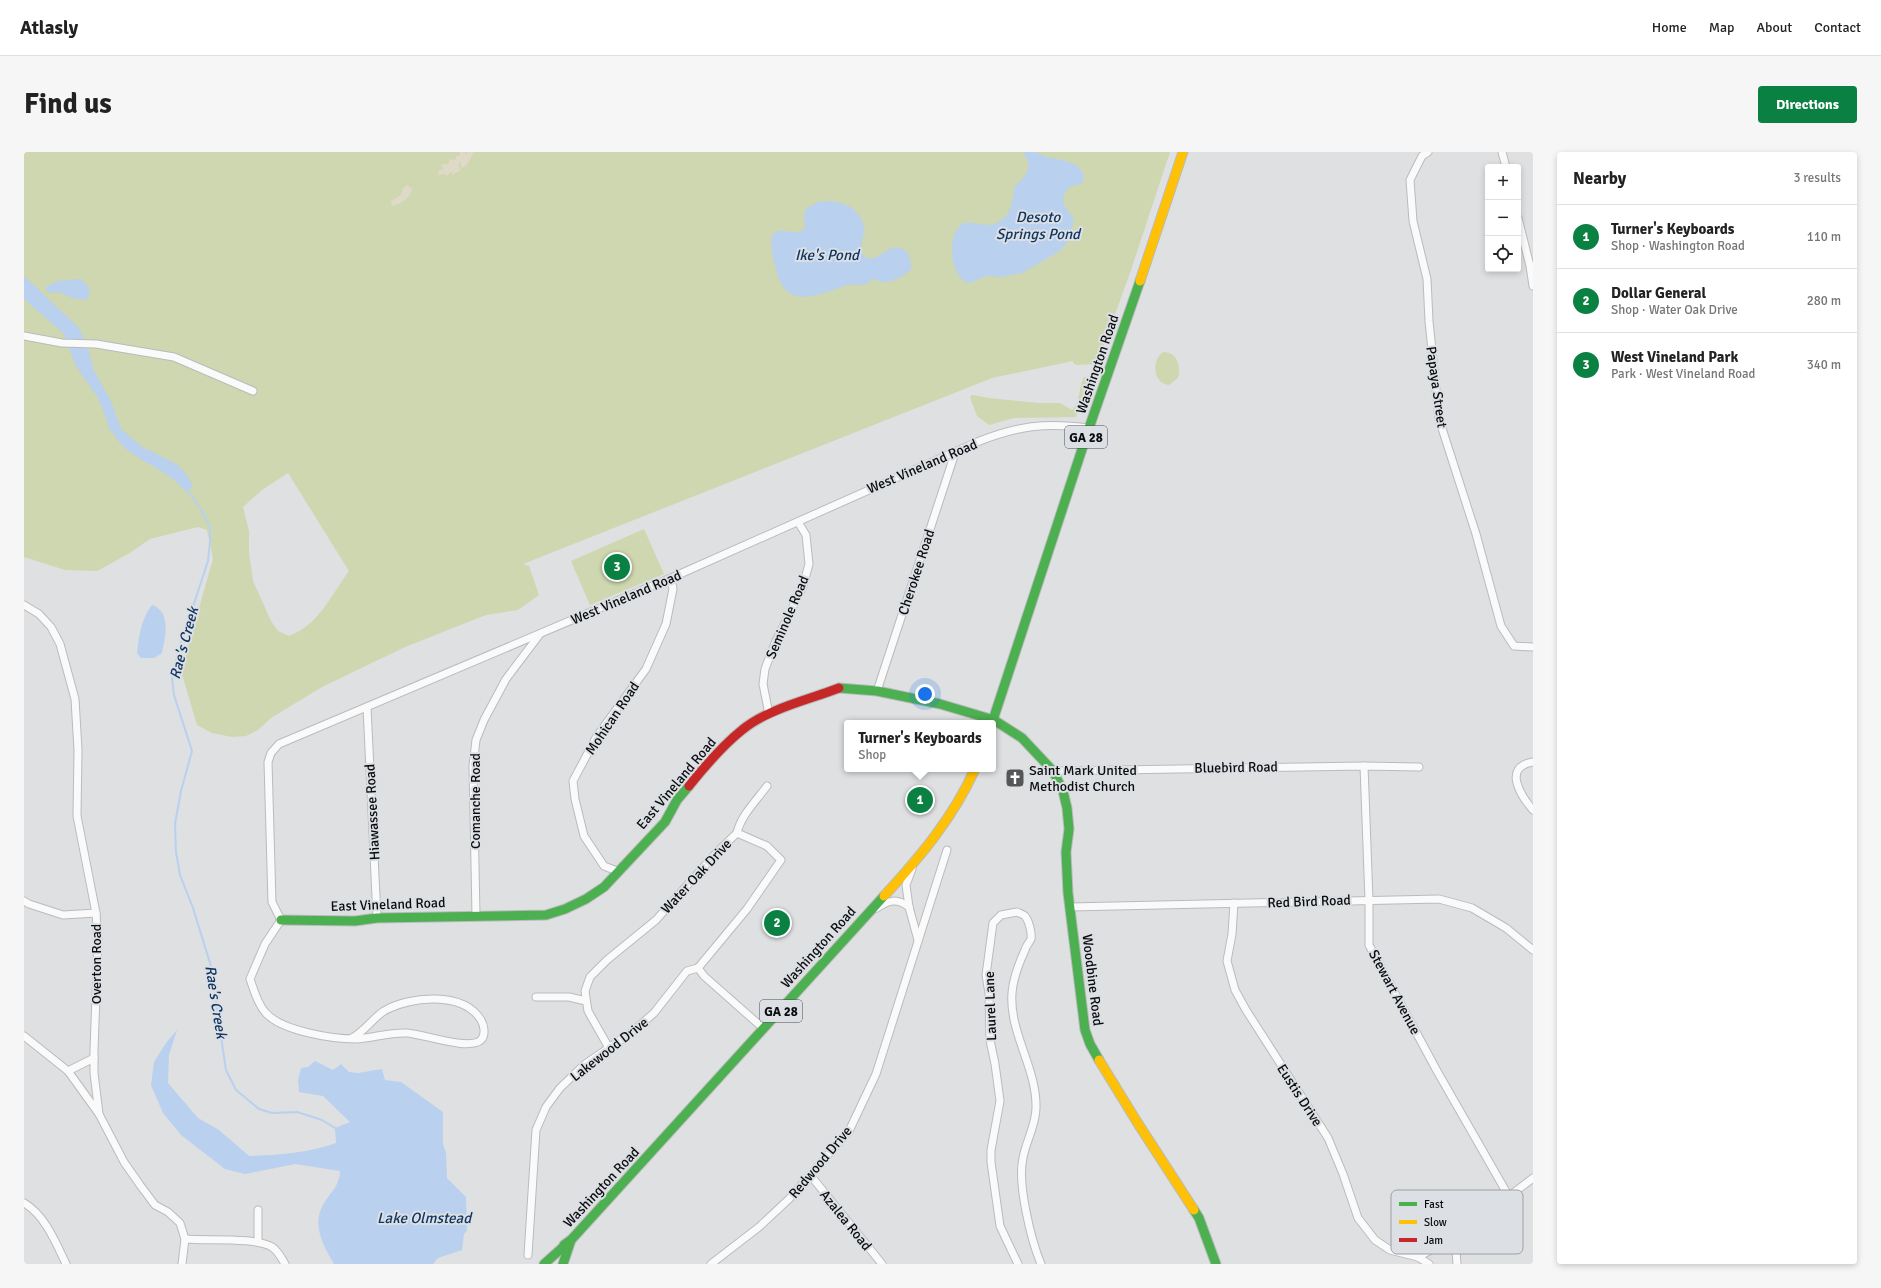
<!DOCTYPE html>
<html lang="en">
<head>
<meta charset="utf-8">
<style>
  body { margin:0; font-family:Signika,sans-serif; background:#f6f6f6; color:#222 }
  .controls { position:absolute; right:12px; top:12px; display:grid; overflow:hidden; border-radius:4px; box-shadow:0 2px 6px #0003 }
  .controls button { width:36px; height:36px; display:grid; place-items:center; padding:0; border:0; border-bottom:1px solid #e0e0e0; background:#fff; color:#222; font:20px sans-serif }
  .you { position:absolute; left:901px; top:542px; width:14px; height:14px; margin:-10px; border:3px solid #fff; border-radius:50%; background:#1a73e8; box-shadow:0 0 0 6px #1a73e833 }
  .badge { display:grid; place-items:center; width:26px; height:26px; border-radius:50%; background:#0b8043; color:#fff; font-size:13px; font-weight:700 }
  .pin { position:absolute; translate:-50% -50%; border:2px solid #fff; box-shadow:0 1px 4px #0006 }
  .popup { position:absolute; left:820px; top:568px; width:152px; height:52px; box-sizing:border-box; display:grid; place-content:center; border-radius:4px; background:#fff; filter:drop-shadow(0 1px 3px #0005); font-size:13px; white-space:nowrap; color:#767676 }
  .popup b { font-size:15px; color:#222 }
  .popup::after { content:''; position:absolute; left:50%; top:100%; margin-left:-8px; border:8px solid transparent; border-top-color:#fff }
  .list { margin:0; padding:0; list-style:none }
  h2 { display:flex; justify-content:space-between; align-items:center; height:52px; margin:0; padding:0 16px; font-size:17px }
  h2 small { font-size:13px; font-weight:400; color:#767676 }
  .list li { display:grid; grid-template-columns:26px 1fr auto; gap:12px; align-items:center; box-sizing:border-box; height:64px; padding:0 16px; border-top:1px solid #e0e0e0 }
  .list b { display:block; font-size:15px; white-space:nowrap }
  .list p { margin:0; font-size:13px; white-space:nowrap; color:#767676 }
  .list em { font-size:13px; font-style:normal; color:#767676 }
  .icon { flex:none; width:22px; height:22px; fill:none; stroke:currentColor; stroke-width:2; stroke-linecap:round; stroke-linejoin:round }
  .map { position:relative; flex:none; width:1509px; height:1112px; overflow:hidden; border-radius:4px }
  header { display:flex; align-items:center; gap:24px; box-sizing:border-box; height:56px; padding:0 20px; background:#fff; border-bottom:1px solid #e0e0e0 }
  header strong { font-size:19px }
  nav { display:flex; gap:22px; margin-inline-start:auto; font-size:14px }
  .intro { display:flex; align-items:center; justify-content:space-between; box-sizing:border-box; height:96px; padding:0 24px }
  h1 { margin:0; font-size:28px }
  .button { padding:10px 18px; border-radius:4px; background:#0b8043; color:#fff; font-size:14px; font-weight:700 }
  main { display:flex; gap:24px; padding:0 24px }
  aside { flex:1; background:#fff; border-radius:4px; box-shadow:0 2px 6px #0003 }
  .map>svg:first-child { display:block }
</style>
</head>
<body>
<header>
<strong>Atlasly</strong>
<nav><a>Home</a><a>Map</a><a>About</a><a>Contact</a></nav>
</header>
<div class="intro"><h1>Find us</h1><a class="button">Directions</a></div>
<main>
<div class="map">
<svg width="1509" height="1112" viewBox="0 0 1509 1112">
  <rect width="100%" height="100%" fill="#dee0e2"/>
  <!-- green -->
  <g fill="#ced7b0" fill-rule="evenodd">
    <path d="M0,0H1146L1107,118L1073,212L1053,213L1049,211V209L968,226L499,412L505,414L515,443L494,458L462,463L381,495L298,535L247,566L234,578L222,584L208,585L188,581L173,573L157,519L189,407L183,378L174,375L126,387L104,402L73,419L41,418L0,405ZM264,321L325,419C308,442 294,474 265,484L254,479L247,469L229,429L225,401V379L219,355L238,338Z"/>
    <path d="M1139,200C1154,200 1157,215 1154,226L1145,233C1129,232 1127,208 1139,200Z"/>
    <path d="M1060,225H1066L1052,265L990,266L965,273L953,264L946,245L948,243L965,246L1015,251H1036L1048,258C1057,250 1054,236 1060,225Z"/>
    <path d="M620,377L640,422L566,453L547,409Z"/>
  </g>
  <!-- sand -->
  <g fill="#dfdac7">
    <path d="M436,0H441L442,4L443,0H450L443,13L438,16L436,10L434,13L437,18L428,23V19L423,24L421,22L414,23L415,18L421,16L417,15L418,12H424L426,7L431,8L432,5L436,3Z"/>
    <path d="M383,33L388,37C387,45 376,53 368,54L367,49L377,43L379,36Z"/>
  </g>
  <!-- water -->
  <g fill="#b9d0ee">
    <path d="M999,0C1003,0 1010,0 1014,1C1018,2 1020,4 1023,5C1037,8 1064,10 1059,31L1045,35L1039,44L1040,53L1050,67L1046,87L1036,99L998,121L977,125L963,124L945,131C926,127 921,80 940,71C948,70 956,73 965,73C985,71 990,50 990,35C1003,21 1010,19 999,0Z"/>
    <path d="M802,49C823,50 835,56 841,77C838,86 832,110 850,106C857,104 862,97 870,96C875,95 880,97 884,101L888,116C881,124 870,130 859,130C856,130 853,128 850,127C847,128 844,131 842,132C836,134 827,131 821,134C791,144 761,158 752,117C749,105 746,95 748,83C759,72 770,87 781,76L780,62L783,56L794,50Z"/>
    <path d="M0,124L55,176L63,193L70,219L87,249L97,277L122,298L123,297L154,313L162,322L169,334L162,340C141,313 103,309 88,279L85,278L84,271L74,246L52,214L39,181L0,147Z"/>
    <path d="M55,127C63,129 67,138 65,145L61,148L48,146L35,140L25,141L22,138L23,134L34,129Z"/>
    <path d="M128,453C148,460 141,486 138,501L130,506H117L113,501C115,484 117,467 128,453Z"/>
    <path d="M153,878L145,903L144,931L174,966L195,978L225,1004C255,1003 284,1001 312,991L311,976L326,970L299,944L275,940L274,928L277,916L284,915L291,909L309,918L317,912L325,920L334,921L358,917L361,928L377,930L419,960V992L422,1001L423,1026L442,1045L443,1079L440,1082L438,1098L414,1106L409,1112H310C299,1093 287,1072 300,1051C307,1040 316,1033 316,1019L271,1012L221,1022L201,1017L157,983L139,961L127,933L130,910L142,891Z"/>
  </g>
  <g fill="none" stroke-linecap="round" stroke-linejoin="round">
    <!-- stream -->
    <path stroke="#b9d0ee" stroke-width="2" d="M163,338L177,357L186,375V389L184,409L155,497L148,525L150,543L168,599L157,639L151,672L152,700L156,723L169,756L190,824L193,858L202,918L212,938L235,957L248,961L273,960L298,968L311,976"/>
    <defs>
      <g id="street">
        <path d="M1404,0L1398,4L1386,28L1389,69L1403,127L1405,169L1415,267L1452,382L1477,474L1490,494L1509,495"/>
        <path d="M1478,0L1482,15"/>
        <path d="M1494,66L1506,114L1509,134"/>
        <path d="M0,184L38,191L72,192L150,205L229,239"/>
        <path d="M0,453L15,462L27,475L36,492L51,547L54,598L53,664L72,761L74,790L70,898V921L75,962L100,1010L116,1033L131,1053L144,1060L156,1071L161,1087L158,1112"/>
        <path d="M853,539L931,301"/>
        <path d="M343,555L353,766"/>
        <path d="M745,562L739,532L741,517L751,491L779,434L785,412L782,383L774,370"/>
        <path d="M1509,610C1478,615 1497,644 1509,658"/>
        <path d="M1340,614L1345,748V793L1413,919L1484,1043"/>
        <path d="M1029,619L1340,614L1395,615"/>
        <path d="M713,681C717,663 733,648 743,634"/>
        <path d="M888,717L882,733L885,755L894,788"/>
        <path d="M593,719L580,714L560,684L551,647L549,629L573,584L622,517L642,472L649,437L647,426"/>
        <path d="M0,749L5,752L39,763L72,761"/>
        <path d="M1210,751L1208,782L1203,809L1211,838L1222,858L1304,986L1319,1022L1334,1066L1351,1088L1366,1098L1394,1105L1405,1112"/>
        <path d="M1046,755L1415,747L1448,756L1482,776L1509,798"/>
        <path d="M853,756C865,748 873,746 885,755"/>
        <path d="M452,763L449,614L452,588L460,568L482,527L516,482"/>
        <path d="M512,845H545L562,849"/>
        <path d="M0,884L44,919L75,962"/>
        <path d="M328,886C340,880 348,867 360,859C386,844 439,839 457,868C460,873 462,883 457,888C445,899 399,882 383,881C366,880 349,886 332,887C309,887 256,879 241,860C233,851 230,838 226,827L241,792L257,768L248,750L244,610L247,601L255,592L647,426L953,290C994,274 1021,270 1065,276"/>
        <path d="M585,896L564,859L561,839L566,825L583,808L632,768L693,700L713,681L743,694L757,708L723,757L674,816"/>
        <path d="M44,919L70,906"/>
        <path d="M787,1024L858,1112"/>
        <path d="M0,1051C21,1063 32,1091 42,1112"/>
        <path d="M1431,1085L1433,1112"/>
        <path d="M161,1087C183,1089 232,1085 248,1095C254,1099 257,1105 261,1112"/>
        <path d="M234,1090V1058"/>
        <path d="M504,1103L512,978L522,955L536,936L560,913L608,880L630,861L663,819L674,816L680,824L740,877"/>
        <path d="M1394,1105L1431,1085L1509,1026"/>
        <path d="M687,1112L735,1075L765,1047L825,979L852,922L923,698"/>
        <path d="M994,1112L976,1074L967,1010V998L976,949L971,912L966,888L965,841L962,823L969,771L977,763L993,760C995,761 999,762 1001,764C1005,769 1008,781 1007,787C1005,791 1002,794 1001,798C995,811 989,826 988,841C985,881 1013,916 1012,956C1012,973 1002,989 999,1006C993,1031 1007,1088 1017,1112"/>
      </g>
      <g id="fast">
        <path d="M815,536L853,539L916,552L970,568L998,586L1029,619L1039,639L1043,656L1045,677L1042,700L1044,741L1061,878L1066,892L1075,908"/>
        <path d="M968,571L1065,276L1116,129"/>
        <path d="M257,768L331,769L353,766L522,763L541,757L562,747L580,735L641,670L653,648L665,634"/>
        <path d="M1170,1058L1175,1066L1192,1112"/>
        <path d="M540,1093L547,1088L860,744"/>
        <path d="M520,1112L547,1088"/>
        <path d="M539,1112L547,1088"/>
      </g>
      <g id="slow">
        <path d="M1116,129L1159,0"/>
        <path d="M860,744C896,705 929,666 951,617"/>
        <path d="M1075,908L1113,970L1170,1058"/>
      </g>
      <path id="jam" d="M665,634C681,614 698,594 718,578C743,557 784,548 815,536"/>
    </defs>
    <!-- street casing -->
    <use href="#street" stroke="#babbbd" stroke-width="9"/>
    <!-- fast casing -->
    <use href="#fast" stroke="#babbbd" stroke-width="11"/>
    <!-- slow casing -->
    <use href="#slow" stroke="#babbbd" stroke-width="11"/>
    <!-- jam casing -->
    <use href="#jam" stroke="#babbbd" stroke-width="11"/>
    <!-- street -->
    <use href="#street" stroke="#fafafb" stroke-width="7"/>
    <!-- fast -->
    <use href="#fast" stroke="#4caf50" stroke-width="9"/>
    <!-- slow -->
    <use href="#slow" stroke="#ffc107" stroke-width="9"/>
    <!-- jam -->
    <use href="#jam" stroke="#c62828" stroke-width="9"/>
  </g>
  <!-- icons -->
  <defs>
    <symbol id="church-square" viewBox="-11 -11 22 22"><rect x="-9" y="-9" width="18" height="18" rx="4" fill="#555658" stroke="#dcdfe4"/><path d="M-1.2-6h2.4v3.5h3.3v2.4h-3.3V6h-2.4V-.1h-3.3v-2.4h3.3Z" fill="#fff"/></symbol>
  </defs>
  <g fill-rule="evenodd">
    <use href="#church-square" x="980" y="615" width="22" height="22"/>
  </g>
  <g text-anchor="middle" stroke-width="4" stroke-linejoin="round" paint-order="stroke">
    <!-- shield labels -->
    <g fill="#dcdfe4" stroke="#4a4b4e" stroke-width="1">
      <rect x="1041" y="274" width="42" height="22" rx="3"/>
      <rect x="736" y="848" width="42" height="22" rx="3"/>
    </g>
    <g font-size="13" font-weight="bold" fill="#0b0c0d">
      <text x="1062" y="290">GA 28</text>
      <text x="757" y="864">GA 28</text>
    </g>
    <!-- street labels -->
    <g font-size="14" fill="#0b0c0d" stroke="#dcdfe4">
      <text transform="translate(1073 212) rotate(-71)" y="5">Washington Road</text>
      <text transform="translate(1413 235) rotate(82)" y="5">Papaya Street</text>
      <text transform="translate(898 314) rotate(-23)" y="5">West Vineland Road</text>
      <text transform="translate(892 420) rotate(-72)" y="5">Cherokee Road</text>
      <text transform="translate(602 445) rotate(-23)" y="5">West Vineland Road</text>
      <text transform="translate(763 465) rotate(-67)" y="5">Seminole Road</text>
      <text transform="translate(588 566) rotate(-56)" y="5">Mohican Road</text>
      <text transform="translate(1212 615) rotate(-1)" y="5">Bluebird Road</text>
      <text transform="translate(652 631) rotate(-50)" y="5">East Vineland Road</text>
      <text transform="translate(451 649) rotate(-90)" y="5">Comanche Road</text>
      <text transform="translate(348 660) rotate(-93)" y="5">Hiawassee Road</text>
      <text transform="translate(672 724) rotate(-47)" y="5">Water Oak Drive</text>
      <text transform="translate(1285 749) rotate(-2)" y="5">Red Bird Road</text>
      <text transform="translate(364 752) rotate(-2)" y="5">East Vineland Road</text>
      <text transform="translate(794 795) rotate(-48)" y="5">Washington Road</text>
      <text transform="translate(72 812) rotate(-90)" y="5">Overton Road</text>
      <text transform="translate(1069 828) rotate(83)" y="5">Woodbine Road</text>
      <text transform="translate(1371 840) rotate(62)" y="5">Stewart Avenue</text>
      <text transform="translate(966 854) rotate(-92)" y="5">Laurel Lane</text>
      <text transform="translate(585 897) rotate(-38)" y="5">Lakewood Drive</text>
      <text transform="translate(1276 943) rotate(57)" y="5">Eustis Drive</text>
      <text transform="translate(796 1010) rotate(-50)" y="5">Redwood Drive</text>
      <text transform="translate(577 1035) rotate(-47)" y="5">Washington Road</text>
      <text transform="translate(822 1068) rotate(51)" y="5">Azalea Road</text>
    </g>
    <!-- poi labels -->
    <g font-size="14" fill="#0b0c0d" stroke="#dcdfe4" text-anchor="start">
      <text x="1005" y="623">Saint Mark United<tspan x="1005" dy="16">Methodist Church</tspan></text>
    </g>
    <!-- water labels -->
    <g font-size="15" font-style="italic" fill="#113661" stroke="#dcdfe4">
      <text x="1014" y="70">Desoto<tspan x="1014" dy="17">Springs Pond</tspan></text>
      <text x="803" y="108">Ike's Pond</text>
      <text transform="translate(160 491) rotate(-75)" y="5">Rae's Creek</text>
      <text transform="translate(192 850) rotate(81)" y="5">Rae's Creek</text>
      <text x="400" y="1071">Lake Olmstead</text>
    </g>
  </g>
  <!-- legend -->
  <rect x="1367" y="1038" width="132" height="64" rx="6" fill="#dcdfe4" stroke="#9da0a4" stroke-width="1"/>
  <rect x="1375" y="1050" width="18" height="4" fill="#4caf50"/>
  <rect x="1375" y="1068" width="18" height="4" fill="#ffc107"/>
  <rect x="1375" y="1086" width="18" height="4" fill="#c62828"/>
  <g font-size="11" fill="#0b0c0d">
    <text x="1400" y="1056">Fast</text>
    <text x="1400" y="1074">Slow</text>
    <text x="1400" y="1092">Jam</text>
  </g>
</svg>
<div class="controls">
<button>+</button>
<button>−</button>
<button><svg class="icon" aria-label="locate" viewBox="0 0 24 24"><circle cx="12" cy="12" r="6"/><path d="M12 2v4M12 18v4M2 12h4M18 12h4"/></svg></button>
</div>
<div class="you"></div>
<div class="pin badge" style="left:896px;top:648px">1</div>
<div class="popup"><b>Turner's Keyboards</b>Shop</div>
<div class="pin badge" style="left:753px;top:771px">2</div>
<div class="pin badge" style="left:593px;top:415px">3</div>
</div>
<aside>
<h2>Nearby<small>3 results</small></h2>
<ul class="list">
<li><span class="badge">1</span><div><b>Turner's Keyboards</b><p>Shop · Washington Road</p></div><em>110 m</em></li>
<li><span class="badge">2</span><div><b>Dollar General</b><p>Shop · Water Oak Drive</p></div><em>280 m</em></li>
<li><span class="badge">3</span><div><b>West Vineland Park</b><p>Park · West Vineland Road</p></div><em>340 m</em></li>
</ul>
</aside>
</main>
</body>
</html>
